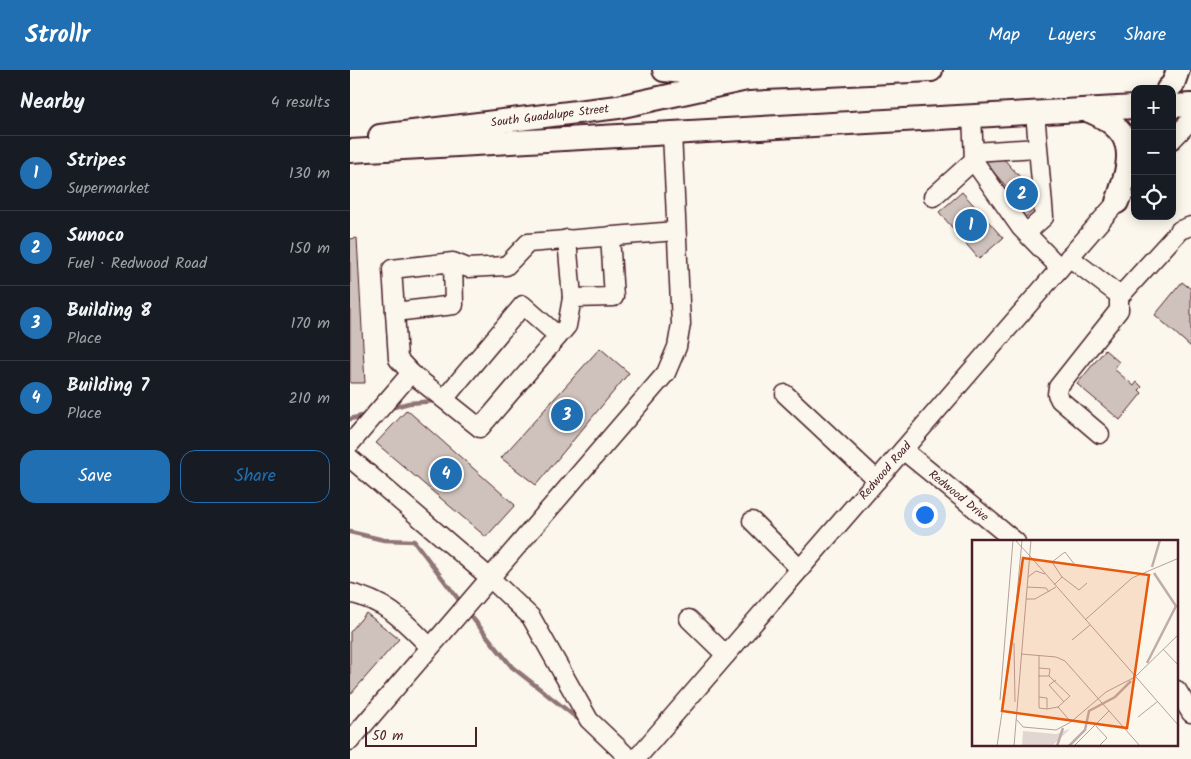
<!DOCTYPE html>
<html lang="en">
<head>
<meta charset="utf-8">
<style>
  body { margin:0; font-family:Kalam,sans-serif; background:#242831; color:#f1f3f6 }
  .controls { position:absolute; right:15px; top:15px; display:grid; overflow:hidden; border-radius:10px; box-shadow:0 2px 12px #0003 }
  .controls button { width:45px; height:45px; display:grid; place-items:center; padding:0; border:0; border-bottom:1px solid #363941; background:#171b24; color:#f1f3f6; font:25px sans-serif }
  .scale { position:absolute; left:15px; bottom:12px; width:112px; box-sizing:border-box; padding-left:5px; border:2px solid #4a1f2b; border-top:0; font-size:14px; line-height:18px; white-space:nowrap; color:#4a1f2b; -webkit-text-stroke:4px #fbf7ec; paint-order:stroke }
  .you { position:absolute; left:574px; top:444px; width:18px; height:18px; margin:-12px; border:4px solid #fff; border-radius:50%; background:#1a73e8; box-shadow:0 0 0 8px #1a73e833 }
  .badge { display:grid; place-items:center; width:32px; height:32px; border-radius:50%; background:#1f6fb2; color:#fff; font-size:16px; font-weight:700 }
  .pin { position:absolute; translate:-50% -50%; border:2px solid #fff; box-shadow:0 1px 5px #0006 }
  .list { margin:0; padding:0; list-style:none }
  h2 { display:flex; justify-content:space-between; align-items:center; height:65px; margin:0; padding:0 20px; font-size:21px }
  h2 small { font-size:16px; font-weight:400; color:#9ea1a6 }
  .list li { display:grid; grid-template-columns:32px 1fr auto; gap:15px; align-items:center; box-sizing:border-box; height:75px; padding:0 20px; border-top:1px solid #363941 }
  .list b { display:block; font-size:19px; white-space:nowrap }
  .list p { margin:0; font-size:16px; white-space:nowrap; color:#9ea1a6 }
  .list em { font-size:16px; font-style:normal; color:#9ea1a6 }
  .actions { display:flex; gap:10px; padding:15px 20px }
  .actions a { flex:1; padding:11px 0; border:1px solid #1f6fb2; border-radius:15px; text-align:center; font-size:18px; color:#1f6fb2 }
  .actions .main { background:#1f6fb2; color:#fff }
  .icon { flex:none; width:28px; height:28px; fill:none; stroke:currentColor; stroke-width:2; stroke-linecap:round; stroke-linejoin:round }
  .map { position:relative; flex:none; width:841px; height:689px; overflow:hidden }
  header { display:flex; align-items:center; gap:30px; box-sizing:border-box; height:70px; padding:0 25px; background:#1f6fb2; color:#fff }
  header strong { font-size:24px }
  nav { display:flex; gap:28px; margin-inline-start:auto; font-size:18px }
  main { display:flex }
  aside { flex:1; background:#171b24 }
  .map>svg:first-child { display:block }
</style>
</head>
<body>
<header>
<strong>Strollr</strong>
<nav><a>Map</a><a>Layers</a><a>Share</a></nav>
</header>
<main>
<aside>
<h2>Nearby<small>4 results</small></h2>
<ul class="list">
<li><span class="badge">1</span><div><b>Stripes</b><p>Supermarket</p></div><em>130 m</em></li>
<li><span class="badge">2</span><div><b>Sunoco</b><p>Fuel · Redwood Road</p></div><em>150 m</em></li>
<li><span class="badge">3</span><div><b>Building 8</b><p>Place</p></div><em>170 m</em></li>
<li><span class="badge">4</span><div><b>Building 7</b><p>Place</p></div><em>210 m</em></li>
</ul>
<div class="actions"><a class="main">Save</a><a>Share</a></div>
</aside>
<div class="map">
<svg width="841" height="689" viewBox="0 0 841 689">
  <rect width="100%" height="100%" fill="#fbf7ec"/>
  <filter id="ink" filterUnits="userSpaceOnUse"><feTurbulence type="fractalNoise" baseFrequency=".02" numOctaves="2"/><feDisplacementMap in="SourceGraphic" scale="10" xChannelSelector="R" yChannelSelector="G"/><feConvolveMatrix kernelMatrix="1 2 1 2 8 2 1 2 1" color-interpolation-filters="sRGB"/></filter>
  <g filter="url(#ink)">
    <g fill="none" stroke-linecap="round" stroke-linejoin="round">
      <!-- stream -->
      <g stroke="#907477" stroke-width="4.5">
        <path d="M40,338L59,333L86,331"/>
        <path d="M0,349L16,345"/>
        <path d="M0,462L34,470L64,471L112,534"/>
        <path d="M116,540L162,597L232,652"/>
      </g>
    </g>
    <!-- building -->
    <g fill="#cfc2bc" stroke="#4a1f2b">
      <path d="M639,85L651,86L679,117L684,140L671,151L668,130L633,90Z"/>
      <path d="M612,122L653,168L629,189L589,142Z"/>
      <path d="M7,168L15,313H0V169Z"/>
      <path d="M832,212L841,219V277L805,245Z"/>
      <path d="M250,278L279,303L186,415L151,388Z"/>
      <path d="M755,280L769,292L764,299L784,316L787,312L792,317L789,320L792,323L770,350L727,314Z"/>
      <path d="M57,340L165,435L136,467L26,373Z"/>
      <path d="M16,543L49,569L0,625V562Z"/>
    </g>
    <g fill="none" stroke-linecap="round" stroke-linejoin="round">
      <defs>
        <g id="minor">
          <path d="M622,46L624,90L628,97L671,158L710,198"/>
          <path d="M822,70L841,50"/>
          <path d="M624,82L687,78"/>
          <path d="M583,127L624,90"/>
          <path d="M676,163L694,147L685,42"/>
          <path d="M217,169L222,228L264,227L260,166"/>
          <path d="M719,187L769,225L772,224L830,160L841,156"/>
          <path d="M103,192L42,199L45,242L104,235L103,192L118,198L156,196L178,173L326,161"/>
          <path d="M61,303L130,358L217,256L222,228"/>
          <path d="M435,324L527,410"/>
          <path d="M94,329L173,235L208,266"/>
          <path d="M750,364L710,330L707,324L708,317L769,240V225"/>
          <path d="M0,374L61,303L48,289L45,242"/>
          <path id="s1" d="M553,380L666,472"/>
          <path d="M0,388L140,508L181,547L239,650L280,689"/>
          <path d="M402,451L450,499"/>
          <path d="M0,523C39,533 53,550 80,577"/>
          <path d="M339,549L376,585"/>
          <path d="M827,620L841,643"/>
          <path d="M0,671L316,303L327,277L331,254L322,63"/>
          <path id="s2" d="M286,689L774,124"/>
        </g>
        <g id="major">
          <path d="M314,0L397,9L581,0"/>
          <path d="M818,19L823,14L828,0"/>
          <path d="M822,36L841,35"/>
          <path d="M737,40C788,60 783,87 767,132"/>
          <path id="s3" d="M30,66L268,37L397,9"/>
          <path d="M0,81L785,37"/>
        </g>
      </defs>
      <!-- minor casing -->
      <use href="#minor" stroke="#4a1f2b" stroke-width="21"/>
      <!-- major casing -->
      <use href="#major" stroke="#4a1f2b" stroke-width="26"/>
      <!-- minor -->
      <use href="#minor" stroke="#fbf7ec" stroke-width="18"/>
      <!-- major -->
      <use href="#major" stroke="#fbf7ec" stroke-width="22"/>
    </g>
  </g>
  <g text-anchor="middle" stroke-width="4" stroke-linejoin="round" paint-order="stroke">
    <!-- street labels -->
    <g font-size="12" fill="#4a1f2b" stroke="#fbf7ec">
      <text dy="4" stroke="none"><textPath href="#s3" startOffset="171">South Guadalupe Street</textPath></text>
      <text dy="4" stroke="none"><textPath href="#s2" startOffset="381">Redwood Road</textPath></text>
      <text dy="4" stroke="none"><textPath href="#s1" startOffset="72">Redwood Drive</textPath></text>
    </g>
  </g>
  <!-- overview -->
  <g transform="translate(622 470)">
    <rect width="206" height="206" fill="#fbf7ec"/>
    <path d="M98,189L80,206H50L51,191L84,194Z" fill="#e2d7d0"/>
    <path fill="none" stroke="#bfadaa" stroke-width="2.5" d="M180,27L188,0M175,123L204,66L182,33M85,206L91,188M97,206L113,190L117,171L143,157L159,141"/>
    <path fill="none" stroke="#b4a19f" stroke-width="1" d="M43,0L58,16M58,16L207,186M56,37L64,31L73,34M90,37L107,50L115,43M82,45L90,37L80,22L93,12L103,25M55,47L74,48L77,52M54,59H63L84,47M113,80L160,38L207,18M100,100L118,85M42,103L43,162M191,109L207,126M49,114L84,117L93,121L168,206M66,136H77L78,129L67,128M77,136L98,156L86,167M84,140L77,145L92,162M67,157V168L75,169V158L67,157V116M28,160L41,0M75,169L86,167L99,182L134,152L163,137L207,94M166,177L185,162M44,179L51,187L84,190L99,182M124,186L135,198L127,206M25,206L41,99L50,0M42,206L59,0M102,206L137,171"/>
    <path fill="#e8590c" fill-opacity="0.15" stroke="#e8590c" stroke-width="2.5" d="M51,18L177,35L155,188L30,171Z"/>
    <rect width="206" height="206" fill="none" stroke="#4a1f2b" stroke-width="2.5"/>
  </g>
</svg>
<div class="controls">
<button>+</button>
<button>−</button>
<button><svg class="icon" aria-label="locate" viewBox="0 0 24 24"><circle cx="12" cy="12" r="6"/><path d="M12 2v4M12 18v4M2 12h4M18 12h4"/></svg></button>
</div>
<div class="scale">50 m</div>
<div class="you"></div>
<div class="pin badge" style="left:621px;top:155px">1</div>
<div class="pin badge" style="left:672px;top:124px">2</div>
<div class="pin badge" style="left:217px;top:345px">3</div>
<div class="pin badge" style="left:96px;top:404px">4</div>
</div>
</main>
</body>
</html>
